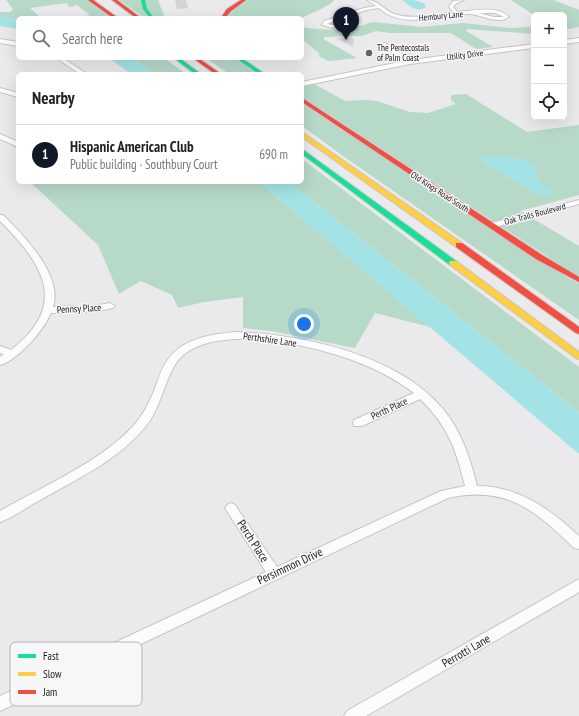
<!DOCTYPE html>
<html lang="en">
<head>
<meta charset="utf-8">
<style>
  body { margin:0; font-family:"PT Sans Narrow",sans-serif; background:#f6f6f6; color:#222 }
  .controls { position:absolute; right:12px; top:12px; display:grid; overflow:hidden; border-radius:6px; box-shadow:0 4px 16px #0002 }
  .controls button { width:36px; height:36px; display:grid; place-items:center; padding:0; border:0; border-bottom:1px solid #e0e0e0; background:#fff; color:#222; font:20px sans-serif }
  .you { position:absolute; left:304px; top:324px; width:14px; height:14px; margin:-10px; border:3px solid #fff; border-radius:50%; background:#1a73e8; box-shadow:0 0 0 6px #1a73e833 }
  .badge { display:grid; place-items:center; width:26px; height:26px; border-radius:50%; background:#111827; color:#fff; font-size:13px; font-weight:700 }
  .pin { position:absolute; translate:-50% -33px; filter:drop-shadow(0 1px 2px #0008) }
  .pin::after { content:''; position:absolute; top:21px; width:14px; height:12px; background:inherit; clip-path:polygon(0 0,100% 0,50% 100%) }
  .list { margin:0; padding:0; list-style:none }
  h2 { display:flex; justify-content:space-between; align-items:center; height:52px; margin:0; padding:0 16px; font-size:17px }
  h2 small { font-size:13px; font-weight:400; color:#767676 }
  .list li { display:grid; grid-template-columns:26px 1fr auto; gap:12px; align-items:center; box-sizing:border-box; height:60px; padding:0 16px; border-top:1px solid #e0e0e0 }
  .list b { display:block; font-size:15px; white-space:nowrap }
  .list p { margin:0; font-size:13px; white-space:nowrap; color:#767676 }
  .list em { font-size:13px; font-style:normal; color:#767676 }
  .icon { flex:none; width:22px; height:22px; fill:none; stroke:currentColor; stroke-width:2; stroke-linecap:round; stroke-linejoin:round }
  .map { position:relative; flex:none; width:579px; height:716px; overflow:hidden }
  .search { position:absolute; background:#fff; box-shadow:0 4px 16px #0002; left:16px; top:16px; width:288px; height:44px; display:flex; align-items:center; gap:10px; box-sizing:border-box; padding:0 14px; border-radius:6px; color:#767676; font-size:15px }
  .panel { position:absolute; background:#fff; box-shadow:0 4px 16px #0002; left:16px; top:72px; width:288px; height:112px; border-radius:6px }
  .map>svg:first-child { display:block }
</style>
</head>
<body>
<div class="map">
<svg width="579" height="716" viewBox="0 0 579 716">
  <rect width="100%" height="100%" fill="#eae9eb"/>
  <!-- green -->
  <g fill="#b6d9c8" fill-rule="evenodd">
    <path d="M6,0H87L111,18H80L79,17L90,15L77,5L69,7L67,3L30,8L41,18H18V19L0,17V12H10L13,9Z"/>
    <path d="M119,0H141L150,18H145Z"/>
    <path d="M145,0H158L165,18H154L148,9Z"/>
    <path d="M248,0H334L330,4L321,9L301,18H227L235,9Z"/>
    <path d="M511,0H553L579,10V27L564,30V15H534Z"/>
    <path d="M373,22L422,27L463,23L510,28L534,27V34L467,29L466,31L493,47L476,49L451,33H390L376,31L362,36L325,37L323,39L357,58L329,61L318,56L320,54L307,43L302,40V27C319,30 337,31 354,28C360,26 366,24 373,22Z"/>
    <path d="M133,58H164L186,74H154Z"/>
    <path d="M206,58H234L257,74H229Z"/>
    <path d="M309,81L345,101L367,100L377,101L410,112L428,113L456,104L451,100V95L466,94L527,132L579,125V195L520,211L579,246V277L302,97V83ZM485,157C502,157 524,155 537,168L535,173L541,183L548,188L535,192L483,162Z"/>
    <path d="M302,103L563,275L579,284V320L346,158L302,126Z"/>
    <path d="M302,159L579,367V412L289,182H302Z"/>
    <path d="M30,182H259L430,327L375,313L355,348L271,331L243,328V297L204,302L178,308L172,295L141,281L119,294L98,245Z"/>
  </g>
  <!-- water -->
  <g fill="#a4e3e5">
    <path d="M402,0C411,0 424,0 426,7C416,14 410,5 402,0Z"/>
    <path d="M0,17L18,19V29L0,26Z"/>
    <path d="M109,58H133L154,74H131Z"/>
    <path d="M482,157C496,156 529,156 537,168L535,173C540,185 549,185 555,193L548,196L540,195L483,162L481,159Z"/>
    <path d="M259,182H289L579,412V454Z"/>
  </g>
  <!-- building -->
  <g fill="#d3d2d4">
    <path d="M175,0H186L188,8L177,9Z"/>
    <path d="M335,38H354L353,47Z"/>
  </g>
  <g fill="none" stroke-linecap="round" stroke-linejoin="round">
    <defs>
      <g id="street">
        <path d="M367,0C379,0 383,10 394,14C413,20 434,15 453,12L449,7L453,1L464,0L457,3L453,7L458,12C473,11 498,5 509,17C497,25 483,15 470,14C441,13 404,31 379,8L366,10L339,20L344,24L333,28L322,25L324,21L364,8L376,6ZM479,13H495L504,17H494ZM335,21L338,24L333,25L327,24Z"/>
        <path d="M579,38V42L564,44V40Z"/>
        <path d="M0,39L18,42V46L0,43Z"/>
        <path d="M385,43L411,60L534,44V48L410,64L302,86V82L405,61L383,46V44Z"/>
        <path d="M56,58H63L87,74H80Z"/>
        <path d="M0,88L18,93V97L0,92Z"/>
        <path d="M0,134L18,142V147L0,139Z"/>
        <path d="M579,200V204L491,228L487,226L488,224Z"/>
        <path d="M0,215H3C24,236 63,275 53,307L93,306L110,303L115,306L113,308L93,312L51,313C44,330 17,361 0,365V357L4,354L0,353V346L11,350C69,305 44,265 0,221Z"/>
        <path d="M235,332C302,334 398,355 442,408C461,430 470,458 477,486C519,486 550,509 579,536V549L574,548C535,510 506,485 448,498L0,711V696L266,572L227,511L225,508L227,505L231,503L235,505L277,567L441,491L465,486C456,449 448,426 420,399L362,426H354L353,423L354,420L414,393C399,382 384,373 367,366C324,347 219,321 181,357C167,371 163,400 151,419C125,457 79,478 40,500C27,507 14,517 0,522V511C40,488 87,468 122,437C136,425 146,411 153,393C158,381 161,368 169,358C184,338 213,334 235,332Z"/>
        <path d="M579,579V592L366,716H344L347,711Z"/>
      </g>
      <g id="fast">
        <path d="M141,0H145L147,9L154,18H150L143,9Z"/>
        <path d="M174,58H179L201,74H195Z"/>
        <path d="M236,58H241L265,74H259Z"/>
        <path d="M302,149L456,261L457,263L456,265H450L302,154Z"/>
      </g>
      <g id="slow">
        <path d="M302,132L462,243V247H456L302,137Z"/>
        <path d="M450,261H456L579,352V359L576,358L450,265L449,263Z"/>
      </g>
      <g id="jam">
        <path d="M88,0H93L118,18H113Z"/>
        <path d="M112,0H117L141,18H136Z"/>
        <path d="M241,0H246L231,11L225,18H221L227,9Z"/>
        <path d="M193,58H198L221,74H215Z"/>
        <path d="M302,98L542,255L579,277V282L536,259L302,102Z"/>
        <path d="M456,243H462L579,327V334L576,333L456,247Z"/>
      </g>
    </defs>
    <!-- street casing -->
    <use href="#street" stroke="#c5c5c6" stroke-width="2"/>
    <!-- fast casing -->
    <use href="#fast" stroke="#c5c5c6" stroke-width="2"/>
    <!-- slow casing -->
    <use href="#slow" stroke="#c5c5c6" stroke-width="2"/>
    <!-- jam casing -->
    <use href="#jam" stroke="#c5c5c6" stroke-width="2"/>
    <!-- street -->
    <use href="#street" fill="#fcfcfc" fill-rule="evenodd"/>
    <!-- fast -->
    <use href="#fast" fill="#16e098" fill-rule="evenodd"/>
    <!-- slow -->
    <use href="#slow" fill="#ffcf43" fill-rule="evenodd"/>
    <!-- jam -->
    <use href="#jam" fill="#f24e42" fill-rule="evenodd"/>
  </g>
  <!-- markers -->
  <circle fill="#636264" stroke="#f7f6f9" stroke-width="1.5" cx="369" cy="53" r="4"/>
  <g text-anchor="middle" stroke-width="3" stroke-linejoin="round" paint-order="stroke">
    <!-- far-street labels -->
    <g font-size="9" fill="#1a1a1b" stroke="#f7f6f9">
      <text transform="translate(441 16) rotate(-5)" y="3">Hembury Lane</text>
      <text transform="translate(465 55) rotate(-7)" y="3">Utility Drive</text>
      <text transform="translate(440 192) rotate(33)" y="3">Old Kings Road South</text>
      <text transform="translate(535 214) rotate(-15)" y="3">Oak Trails Boulevard</text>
    </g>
    <!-- far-poi labels -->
    <g font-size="9" fill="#1a1a1b" stroke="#f7f6f9" text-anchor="start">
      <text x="377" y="51">The Pentecostals<tspan x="377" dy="10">of Palm Coast</tspan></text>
    </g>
    <!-- street labels -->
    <g font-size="10" fill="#1a1a1b" stroke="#f7f6f9">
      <text transform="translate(79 308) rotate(-3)" y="4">Pennsy Place</text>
      <text transform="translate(270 339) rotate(8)" y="4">Perthshire Lane</text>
      <text transform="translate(389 408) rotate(-25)" y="4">Perth Place</text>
    </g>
    <!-- near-street labels -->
    <g font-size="12" fill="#1a1a1b" stroke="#f7f6f9">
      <text transform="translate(253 541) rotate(57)" y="4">Perch Place</text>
      <text transform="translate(290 566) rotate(-25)" y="4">Persimmon Drive</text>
      <text transform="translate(466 651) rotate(-30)" y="4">Perrotti Lane</text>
    </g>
  </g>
  <!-- legend -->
  <rect x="10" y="642" width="132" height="64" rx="6" fill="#f7f6f9" stroke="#b5b4b6" stroke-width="1"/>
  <rect x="18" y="654" width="18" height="4" fill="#16e098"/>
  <rect x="18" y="672" width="18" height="4" fill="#ffcf43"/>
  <rect x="18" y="690" width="18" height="4" fill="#f24e42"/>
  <g font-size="11" fill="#1a1a1b">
    <text x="43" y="660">Fast</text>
    <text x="43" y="678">Slow</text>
    <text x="43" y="696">Jam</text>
  </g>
</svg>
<div class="controls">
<button>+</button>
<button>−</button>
<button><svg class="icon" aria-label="locate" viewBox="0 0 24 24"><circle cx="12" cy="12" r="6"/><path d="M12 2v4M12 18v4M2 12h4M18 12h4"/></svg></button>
</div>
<div class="you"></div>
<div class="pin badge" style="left:346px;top:40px">1</div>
<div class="search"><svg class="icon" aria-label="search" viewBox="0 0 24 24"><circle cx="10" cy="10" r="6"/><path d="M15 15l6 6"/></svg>Search here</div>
<section class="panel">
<h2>Nearby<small></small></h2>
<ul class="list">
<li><span class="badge">1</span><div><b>Hispanic American Club</b><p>Public building · Southbury Court</p></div><em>690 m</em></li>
</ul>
</section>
</div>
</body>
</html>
